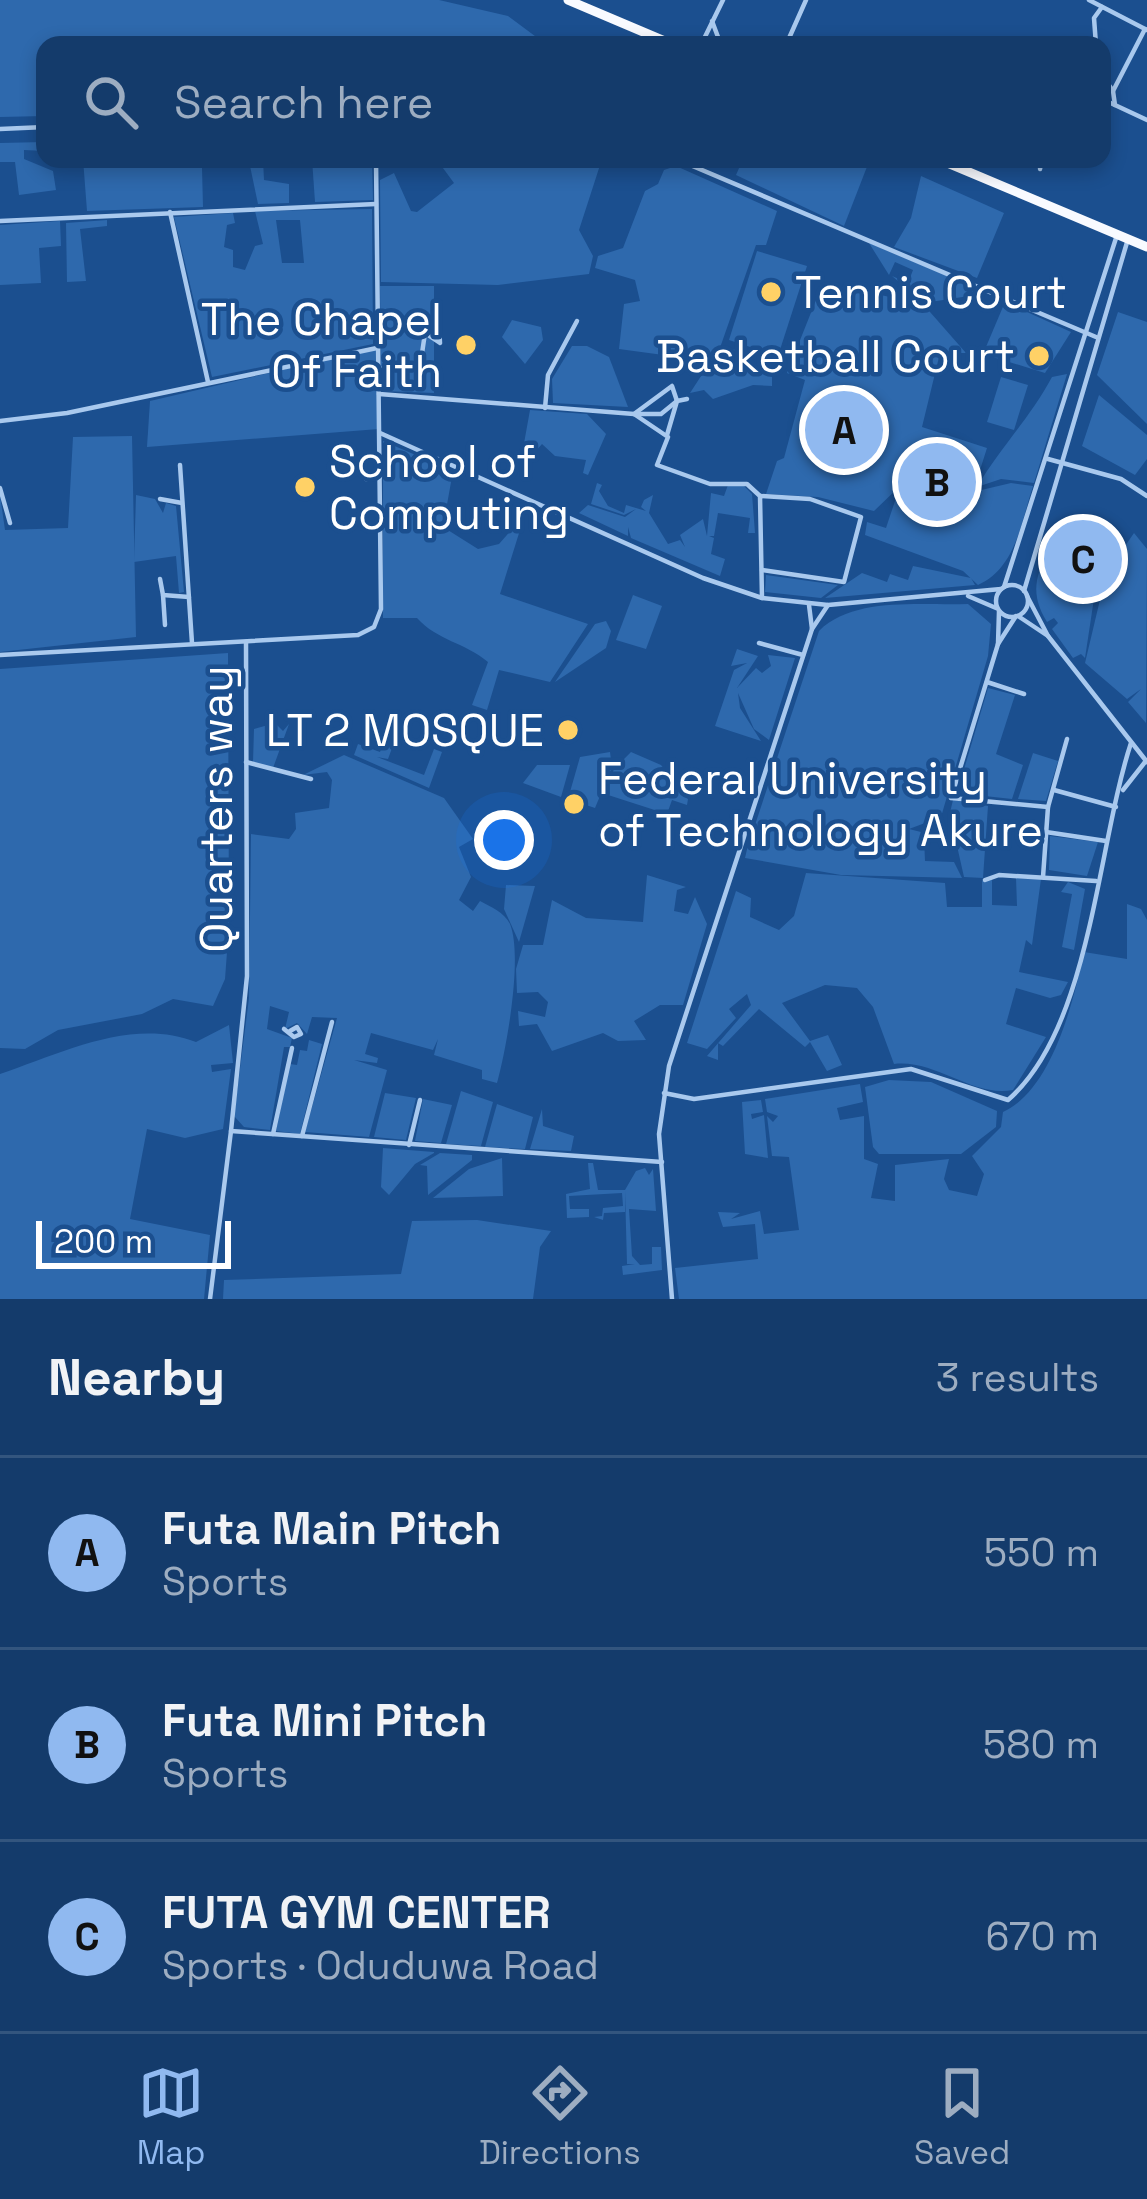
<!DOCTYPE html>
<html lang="en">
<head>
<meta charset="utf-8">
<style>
  body { margin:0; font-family:"Space Grotesk",sans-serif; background:#1d4271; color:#f1f3f6 }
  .scale { position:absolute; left:36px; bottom:30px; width:195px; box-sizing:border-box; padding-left:12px; border:6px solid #fff; border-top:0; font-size:33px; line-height:42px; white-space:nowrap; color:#fff; -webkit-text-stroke:9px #1b4f8f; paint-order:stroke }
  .you { position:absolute; left:504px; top:840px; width:42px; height:42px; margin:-30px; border:9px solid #fff; border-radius:50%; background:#1a73e8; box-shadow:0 0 0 18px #1a73e833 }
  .badge { display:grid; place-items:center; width:78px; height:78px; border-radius:50%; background:#90b9f0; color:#111; font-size:39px; font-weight:700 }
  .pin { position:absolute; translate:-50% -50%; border:6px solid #fff; box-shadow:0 3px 12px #0006 }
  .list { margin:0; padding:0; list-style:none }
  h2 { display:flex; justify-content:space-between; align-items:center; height:156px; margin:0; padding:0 48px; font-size:51px }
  h2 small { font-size:39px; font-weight:400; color:#9dadc1 }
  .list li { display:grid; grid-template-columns:78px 1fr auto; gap:36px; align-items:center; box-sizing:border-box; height:192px; padding:0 48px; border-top:3px solid #33557e }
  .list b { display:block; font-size:45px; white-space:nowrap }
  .list p { margin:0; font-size:39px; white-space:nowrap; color:#9dadc1 }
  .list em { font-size:39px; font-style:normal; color:#9dadc1 }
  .icon { flex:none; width:66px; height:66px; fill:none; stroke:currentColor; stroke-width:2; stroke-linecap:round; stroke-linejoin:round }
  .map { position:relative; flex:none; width:1147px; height:1299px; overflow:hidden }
  .search { position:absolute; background:#143b6b; box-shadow:0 6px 18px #0003; left:36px; right:36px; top:36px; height:132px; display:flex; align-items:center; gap:30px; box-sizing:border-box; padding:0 42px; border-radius:24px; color:#9dadc1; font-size:45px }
  .sheet { height:732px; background:#143b6b }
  nav { display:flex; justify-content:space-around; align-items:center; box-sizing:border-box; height:168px; border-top:3px solid #33557e; background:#143b6b; font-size:33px; color:#9dadc1 }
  nav a { display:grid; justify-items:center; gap:6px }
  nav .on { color:#90b9f0 }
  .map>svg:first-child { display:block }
</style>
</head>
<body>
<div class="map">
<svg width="1147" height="1299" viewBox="0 0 1147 1299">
  <rect width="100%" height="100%" fill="#1b4f8f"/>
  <!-- green -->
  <g fill="#2e69ad" fill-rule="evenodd">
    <path d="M0,0H439L508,16L547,45H45V116L0,117Z"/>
    <path d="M44,142L45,151L24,150V159L53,171L56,190L19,195L15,162H0V143Z"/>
    <path d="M83,159H263L264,180L289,184V203L258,204L250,166L202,168L203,207L87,211Z"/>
    <path d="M312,159H372L373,200L315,202Z"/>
    <path d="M602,159L579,230L593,256L589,274L498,285L381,282L380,180L394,173L411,211L417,212L454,183L437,160Z"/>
    <path d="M743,159H870L844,226L736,175Z"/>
    <path d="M676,166L777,211L766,245H756L715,362L619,349L624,304L640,301L635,280L595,268L598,256L623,248L645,191L658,184L664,170Z"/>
    <path d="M921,176L1004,213L977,278L894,247L911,218Z"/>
    <path d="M372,209L373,344L212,377L174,217L233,213L235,223L227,225L224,247L233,250V267L245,270L255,246L263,244L255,211ZM276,220H300L304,263H282Z"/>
    <path d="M107,220V226L80,229L86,281L67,282L66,223Z"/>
    <path d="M60,221L61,246L39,248L41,283L0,285V225Z"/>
    <path d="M869,243L988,293L924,303L892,276L908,283L913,270L895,262L889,275Z"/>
    <path d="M757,251L807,266L778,356L729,340Z"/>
    <path d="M380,286H434V393L381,391Z"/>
    <path d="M838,286L923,304L966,353H940L922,427L987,448L973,492L1011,483L1033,486C1021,522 1016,568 978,585L963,571L865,535L867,522L886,528L900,486L874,511L818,497L766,494L777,461L784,458L805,380L787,373L816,300Z"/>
    <path d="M1005,302L1071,332L1045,373L983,354Z"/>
    <path d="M1118,312L1147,322V424L1097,375Z"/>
    <path d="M512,320L541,327L543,340L525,364L502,337Z"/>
    <path d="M572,346H587L609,357L628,407L553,403L552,379Z"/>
    <path d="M376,348L379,429L147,447L150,401Z"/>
    <path d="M724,348L750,352L747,363L759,370L772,367V386L753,385L713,399L704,390L690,393L703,373L710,376Z"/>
    <path d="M1067,374L1034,483L1001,479L977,487C1000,448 1030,418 1052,377Z"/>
    <path d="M1001,377L1028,385L1014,430L987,422Z"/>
    <path d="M1099,395L1147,435V459L1135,475L1082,446Z"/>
    <path d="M530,410L587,414L606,434L588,475L583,473L586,460L555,456L542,444L526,462L521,460Z"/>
    <path d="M132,436L136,637L0,652V495L5,530L68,528L73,437Z"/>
    <path d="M383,441L453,471L443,527L478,549L499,544L514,527L520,530L500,594L588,624L550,682L499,670L487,710L472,705L488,662C464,642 438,641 417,618H383Z"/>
    <path d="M597,483L602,485L599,491L608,506L624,513L626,505L646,511L641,507L644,500L653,495L649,513L668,544L680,540L685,547L680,535L703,519L707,536L711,493L724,496L728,485L744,486L752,494L755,533H748L750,518L718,513L714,536H709L714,538L711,554L725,559L720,576L631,538L628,527V536L579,513L588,505L625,517L636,509L624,515L591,504Z"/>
    <path d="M136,495L155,499L163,513L166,503L176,506L184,592L179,593L176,556L134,562Z"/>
    <path d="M1134,533L1147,549L1146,723L1128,702L1141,689L1127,699L1085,663L1103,587L1097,590L1090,571L1110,576L1114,565L1097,556L1110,545L1123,549Z"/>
    <path d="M1050,549L1057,559L1088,570L1095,592L1085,658L1081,654L1073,658L1052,629L1058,623L1054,618L1047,622C1030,594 1035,575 1050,549Z"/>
    <path d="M913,566L971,578L975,585L825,598L862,573L887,582L890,574L908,580Z"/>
    <path d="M766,575L838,585L821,598L765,592Z"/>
    <path d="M633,595L662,606L646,649L616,640Z"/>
    <path d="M968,604L991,624L988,656L941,817L909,829L929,834L924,838L925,861L954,862L962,878L841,875L745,858L748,845L755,843L753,831L819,631C854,596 922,606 968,604Z"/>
    <path d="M606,621L611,631L606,648L555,682L595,624Z"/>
    <path d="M737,649L758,656L737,688L756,668L762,673L771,666L768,655L795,658L769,740L754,729L738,693L740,708L761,741L715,726L734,670L747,663L731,666Z"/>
    <path d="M228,653L229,925L225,979L213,1006L173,999L142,1014L58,1030L25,1049L0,1048V669Z"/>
    <path d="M988,688L1015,695L996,754L1023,765L1012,799L957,793Z"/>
    <path d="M392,718L402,721L388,759L377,757L424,775L434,749L442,752L429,788L354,755L358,744L380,752Z"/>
    <path d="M275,723L283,731L289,724L273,768L253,762L254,729Z"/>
    <path d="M610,752L612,767L595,808L568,799L580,757Z"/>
    <path d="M631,752L661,765L688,799L687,805L672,800L667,814L605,794L614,769Z"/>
    <path d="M1033,753L1058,761L1046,801L1018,799Z"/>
    <path d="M344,755L444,798L473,839L459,847L471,877L459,900L473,911L480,901C491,907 504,912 510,924C523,956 507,1047 497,1083L482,1079V1070L434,1055L438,1039L433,1050L371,1033L365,1054L378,1058L377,1063L354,1060L387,1070L369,1137L305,1132L337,1018L312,1017L307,1034L297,1023L285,1029L289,1012L270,1006L267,1029L292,1038L290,1047H284L270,1130L244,1127L234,1116L249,998L251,834L289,839L296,829L295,813L329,808L332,780L327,772L303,775Z"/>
    <path d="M537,765H570L561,797L523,783Z"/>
    <path d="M953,800L988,806L983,878L964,877L955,837L965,827L948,821Z"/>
    <path d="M1050,836L1098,842L1087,876L1049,870Z"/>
    <path d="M806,873L945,883L947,907H982V881L992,880V905L1017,906L1016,878L1041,879L1032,945L1026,940L1019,972L1068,982L1061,995L1050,998L1016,988L1006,1024L1046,1037L1013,1090C973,1098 936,1059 894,1064L873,1007L857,988L825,985L782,1003L810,1041L828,1035L842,1065L827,1071L810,1042L805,1047L759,1009L723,1046L718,1043V1060L707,1056L751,1005L747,994L729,1009L736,1018L707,1049L687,1043L736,891L751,898L750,917L779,930L794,916Z"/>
    <path d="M647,875L686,887L677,890L674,911L688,914L695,897L707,924L683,1005H660L634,1021L646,1040L618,1041L603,1033L552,1051L537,1024L519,1026L518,1011L545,1017L548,1002L538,992L517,993L516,969L523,945H543L552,900L586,918L643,922Z"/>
    <path d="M1068,882L1085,889L1074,950L1062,947L1072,894L1061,892Z"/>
    <path d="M506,885L535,886L519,942L504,909Z"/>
    <path d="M1127,904L1141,909L1147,920V1299H679L675,1268L758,1259L755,1224L723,1227L718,1212L740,1213L731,1219L760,1211L764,1234L799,1230L789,1157L772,1156L767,1116L773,1122L778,1116L767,1112L765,1099L860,1084L863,1102L837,1108L840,1120L864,1116V1159L878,1164L871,1198L895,1201V1165L949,1159L944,1179L949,1190L977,1196L984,1174L972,1156L1001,1127L1003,1112C1052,1090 1074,1000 1084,952L1127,959Z"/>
    <path d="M229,1025L233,1063L211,1065L212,1072L231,1069L223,1129L185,1138L147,1129L130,1219L210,1235L204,1299H0V1074C62,1053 132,1017 196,1042Z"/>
    <path d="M309,1040L322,1044L300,1134L276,1131L290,1064L297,1065L300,1050L307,1051Z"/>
    <path d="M889,1080L931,1082L997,1111L996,1127L961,1154H879L873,1147L865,1087Z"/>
    <path d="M461,1091L493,1102L481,1146L446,1144Z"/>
    <path d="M385,1093L416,1098L406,1140L374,1137Z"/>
    <path d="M423,1099L452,1105L441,1143L415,1141Z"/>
    <path d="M761,1100L763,1112L751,1114L752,1119L764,1115L768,1158L745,1154L742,1102Z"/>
    <path d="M497,1104L533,1117L525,1149L485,1147Z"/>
    <path d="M542,1109L543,1126L574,1136L571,1151L530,1149Z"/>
    <path d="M383,1148L434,1152V1153L415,1164L389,1195L381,1187Z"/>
    <path d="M440,1153L472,1155V1160L428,1195L427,1166L420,1165Z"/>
    <path d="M502,1158L503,1196L433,1198L469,1169Z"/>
    <path d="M588,1163H593L598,1190H625L636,1171L645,1168L649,1175L653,1169L656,1211L629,1209L632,1256L640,1265L652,1264V1247H661L662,1270L623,1275L622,1266L635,1264H627L625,1191V1212L604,1213L603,1220L594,1217L602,1216L603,1208L623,1206L622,1193L569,1196L570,1209H589V1217L567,1218L566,1194L590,1189Z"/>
    <path d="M477,1220L551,1231L540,1247L533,1299H223L224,1280L401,1274L412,1221Z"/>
  </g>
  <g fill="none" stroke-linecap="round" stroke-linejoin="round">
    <!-- pedestrian -->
    <path stroke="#a9c9ee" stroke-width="4.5" d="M284,1029L294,1037L301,1034L297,1027L290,1031"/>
    <!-- minor -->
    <g stroke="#a9c9ee" stroke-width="4.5">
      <path d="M1089,0L1147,30"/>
      <path d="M712,21L721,45"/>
      <path d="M1041,42L1047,45"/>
      <path d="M701,45L723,0"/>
      <path d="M786,45L806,0"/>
      <path d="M977,45L983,40L996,45"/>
      <path d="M1096,45L1094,18L1102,7"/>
      <path d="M1102,75L1113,91"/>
      <path d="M1102,99L1147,120"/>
      <path d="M1115,105L1113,91L1145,29"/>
      <path d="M0,129L45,127"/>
      <path d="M676,159L1096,337"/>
      <path d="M1040,169L1042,159"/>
      <path d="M170,212L208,382"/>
      <path d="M0,221L376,204"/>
      <path d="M378,369L420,367L425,333L440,343L438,307"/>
      <path d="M379,394L634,414L668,437L657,465L710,484H747L760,496L762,598"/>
      <path d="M545,408L548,375L577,321"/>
      <path d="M634,414L672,386L677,401L687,399"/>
      <path d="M640,414H661L677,401"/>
      <path d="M0,421L67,413L377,348"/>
      <path d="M380,433L703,578L762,598L828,605L1001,589"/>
      <path d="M667,435L677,401"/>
      <path d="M1048,459L1121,479L1147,496"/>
      <path d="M180,465L192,643"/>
      <path d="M366,479L380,477"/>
      <path d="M0,488L10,523"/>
      <path d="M760,496L810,499L861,517L844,582L762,570"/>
      <path d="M160,499L182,503"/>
      <path d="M160,579L163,595L189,597"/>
      <circle cx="1012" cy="601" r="16"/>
      <path d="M1004,587L1117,235"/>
      <path d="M1024,591L1128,239"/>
      <path d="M163,595L165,625"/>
      <path d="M968,596L996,608"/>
      <path d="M1027,596L1048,636L1147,762"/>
      <path d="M809,605L812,629"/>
      <path d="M999,611L998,644L951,798L1048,807"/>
      <path d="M1018,616L1048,636"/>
      <path d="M246,642L247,976L231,1131L662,1162"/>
      <path d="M759,643L803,655"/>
      <path d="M998,644L1016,616"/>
      <path d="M0,655L358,635L374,627L381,609L376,159"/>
      <path d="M987,682L1024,694"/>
      <path d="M246,762L311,779"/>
      <path d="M1054,790L1116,807"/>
      <path d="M1123,790L1145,762"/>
      <path d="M1046,832L1106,841"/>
      <path d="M1043,877L1048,807L1067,739"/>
      <path d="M985,880L999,875L1096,881"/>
      <path d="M664,1093L694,1099L911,1069L1008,1100C1091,1028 1097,846 1131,743"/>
      <path d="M273,1134L292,1048"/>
      <path d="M302,1136L332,1022"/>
      <path d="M409,1145L420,1100"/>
      <path d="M210,1299L231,1131"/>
      <path d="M672,1299L659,1134L669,1066L812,629L828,605"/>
    </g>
    <!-- trunk -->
    <g stroke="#f8faff" stroke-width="9">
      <path d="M568,0L674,45"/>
      <path d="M938,159L1147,247"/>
    </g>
  </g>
  <!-- markers -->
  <g fill="#ffd166" stroke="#1b4f8f" stroke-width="4.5">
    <circle cx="771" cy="292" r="12"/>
    <circle cx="466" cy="345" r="12"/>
    <circle cx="1039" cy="356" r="12"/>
    <circle cx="305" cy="487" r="12"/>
    <circle cx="568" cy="730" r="12"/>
    <circle cx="574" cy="804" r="12"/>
  </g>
  <g text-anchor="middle" stroke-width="9" stroke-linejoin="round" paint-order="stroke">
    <!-- poi labels -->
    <g font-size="45" fill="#fff" stroke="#1b4f8f" text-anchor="start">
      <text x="795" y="308">Tennis Court</text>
      <text x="442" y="335" text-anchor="end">The Chapel<tspan x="442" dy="52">Of Faith</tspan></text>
      <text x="1015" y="372" text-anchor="end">Basketball Court</text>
      <text x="329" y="477">School of<tspan x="329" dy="52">Computing</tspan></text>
      <text x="544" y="746" text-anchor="end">LT 2 MOSQUE</text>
      <text x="598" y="794">Federal University<tspan x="598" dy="52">of Technology Akure</tspan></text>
    </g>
    <!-- street labels -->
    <g font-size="45" fill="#fff" stroke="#1b4f8f">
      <text transform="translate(216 809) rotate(-90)" y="16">Quarters way</text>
    </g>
  </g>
</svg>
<div class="scale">200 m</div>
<div class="you"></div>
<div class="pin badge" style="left:844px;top:430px">A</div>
<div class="pin badge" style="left:937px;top:482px">B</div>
<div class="pin badge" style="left:1083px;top:559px">C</div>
<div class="search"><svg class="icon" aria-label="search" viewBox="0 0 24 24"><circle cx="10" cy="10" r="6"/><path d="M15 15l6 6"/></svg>Search here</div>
</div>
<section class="sheet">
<h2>Nearby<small>3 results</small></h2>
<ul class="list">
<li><span class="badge">A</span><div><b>Futa Main Pitch</b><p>Sports</p></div><em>550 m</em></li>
<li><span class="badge">B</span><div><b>Futa Mini Pitch</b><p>Sports</p></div><em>580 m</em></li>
<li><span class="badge">C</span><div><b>FUTA GYM CENTER</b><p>Sports · Oduduwa Road</p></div><em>670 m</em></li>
</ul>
</section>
<nav>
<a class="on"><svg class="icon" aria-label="map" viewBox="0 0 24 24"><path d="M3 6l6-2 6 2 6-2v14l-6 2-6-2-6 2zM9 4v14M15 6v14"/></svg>Map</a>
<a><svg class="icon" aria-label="directions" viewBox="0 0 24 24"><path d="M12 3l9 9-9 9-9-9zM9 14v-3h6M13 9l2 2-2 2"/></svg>Directions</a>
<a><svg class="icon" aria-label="saved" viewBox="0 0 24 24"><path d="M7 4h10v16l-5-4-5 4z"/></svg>Saved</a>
</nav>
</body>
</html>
